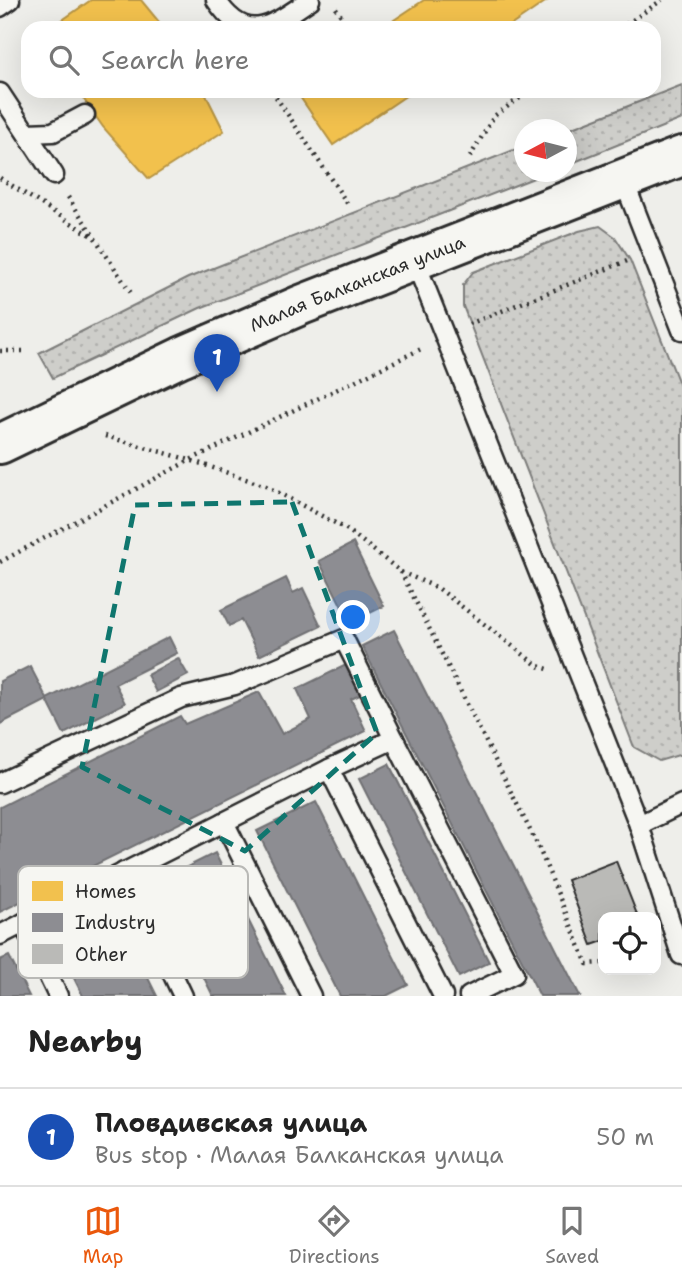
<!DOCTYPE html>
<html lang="en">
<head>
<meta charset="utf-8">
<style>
  body { margin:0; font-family:"Shantell Sans",sans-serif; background:#f2f2f2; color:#222 }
  .controls { position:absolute; right:21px; bottom:21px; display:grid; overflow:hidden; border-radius:14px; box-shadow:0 7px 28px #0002 }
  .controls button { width:63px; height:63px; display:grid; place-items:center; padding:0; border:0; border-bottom:2px solid #e0e0e0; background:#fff; color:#222; font:35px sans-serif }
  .compass { position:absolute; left:514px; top:119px; width:63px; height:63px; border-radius:50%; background:#fff; box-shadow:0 7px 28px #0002; rotate:263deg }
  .you { position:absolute; left:354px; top:618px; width:24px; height:24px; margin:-18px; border:5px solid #fff; border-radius:50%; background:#1a73e8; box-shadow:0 0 0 10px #1a73e833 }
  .badge { display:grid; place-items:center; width:46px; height:46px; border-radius:50%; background:#ea580c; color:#fff; font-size:23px; font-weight:700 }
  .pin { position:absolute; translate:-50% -58px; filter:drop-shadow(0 2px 4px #0008) }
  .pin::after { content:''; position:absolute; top:37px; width:24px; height:21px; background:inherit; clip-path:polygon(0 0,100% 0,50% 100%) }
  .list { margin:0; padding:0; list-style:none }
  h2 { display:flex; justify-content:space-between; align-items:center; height:91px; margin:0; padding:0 28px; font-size:30px }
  h2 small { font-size:23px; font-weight:400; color:#767676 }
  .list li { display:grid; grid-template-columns:46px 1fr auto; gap:21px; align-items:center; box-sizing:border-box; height:98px; padding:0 28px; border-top:2px solid #e0e0e0 }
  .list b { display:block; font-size:26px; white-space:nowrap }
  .list p { margin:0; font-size:23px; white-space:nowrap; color:#767676 }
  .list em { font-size:23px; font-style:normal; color:#767676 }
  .icon { flex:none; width:38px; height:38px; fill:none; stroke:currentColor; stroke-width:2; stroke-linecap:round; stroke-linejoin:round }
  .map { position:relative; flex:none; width:682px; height:996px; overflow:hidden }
  .search { position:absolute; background:#fff; box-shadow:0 7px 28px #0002; left:21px; right:21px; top:21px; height:77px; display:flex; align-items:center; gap:18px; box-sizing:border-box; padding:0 24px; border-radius:21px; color:#767676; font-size:26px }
  .sheet { height:189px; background:#fff }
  nav { display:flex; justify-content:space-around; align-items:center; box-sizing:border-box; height:98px; border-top:2px solid #e0e0e0; background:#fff; font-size:19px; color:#767676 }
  nav a { display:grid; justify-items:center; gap:4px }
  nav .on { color:#ea580c }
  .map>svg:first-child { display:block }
</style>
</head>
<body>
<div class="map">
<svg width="682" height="996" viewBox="0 0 682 996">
  <defs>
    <pattern id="grass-dots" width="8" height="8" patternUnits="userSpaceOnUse" patternTransform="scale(1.75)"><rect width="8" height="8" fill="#cececa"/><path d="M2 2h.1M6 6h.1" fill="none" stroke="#b1b1ae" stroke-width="1.8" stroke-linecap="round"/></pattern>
  </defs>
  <rect width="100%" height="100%" fill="#eeeeea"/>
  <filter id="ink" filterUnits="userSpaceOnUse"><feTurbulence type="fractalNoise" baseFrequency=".0143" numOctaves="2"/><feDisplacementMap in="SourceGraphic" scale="14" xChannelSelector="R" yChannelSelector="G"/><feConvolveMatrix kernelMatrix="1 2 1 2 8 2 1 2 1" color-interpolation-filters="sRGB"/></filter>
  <g filter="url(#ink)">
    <!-- grass -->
    <g fill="url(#grass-dots)" stroke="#7c7c7a" stroke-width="2">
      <path d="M682,85V119L567,165V130Z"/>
      <path d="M524,146V172H549L200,308L53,378L39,353L188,278Z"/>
      <path d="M600,226L615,237L630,260L682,391V754L659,761L634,747L463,306V285L473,272L579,231Z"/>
    </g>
    <!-- homes -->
    <g fill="#f2c14e" stroke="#b69444" stroke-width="2">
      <path d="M91,0H141L164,28H51Z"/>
      <path d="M424,0H548L507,28H382Z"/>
      <path d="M78,91H204L224,131L149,179L103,127Z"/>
      <path d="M296,91H413L333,145Z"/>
    </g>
    <!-- industry -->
    <g fill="#8d8d92" stroke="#707073" stroke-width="2">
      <path d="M353,543L384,606L350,623L319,561Z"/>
      <path d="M286,578L293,593L303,588L321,626L259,656L241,620L229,626L221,610Z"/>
      <path d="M394,630L580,996H540L362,646Z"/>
      <path d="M169,637L177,653L115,684L125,703L64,734L47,700L0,724V681L30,666L47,699Z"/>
      <path d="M178,658L188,675L156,692L147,675Z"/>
      <path d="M346,665L362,694L351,699L366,731L0,912V807L180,716L185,724L259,692L282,734L311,719L297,689Z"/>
      <path d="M389,764L489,962L459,977L359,779Z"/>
      <path d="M316,802L408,985L386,996H340L257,831Z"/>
      <path d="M215,853L286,996H213L157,882Z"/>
      <path d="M111,904L157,996H83L51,933Z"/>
      <path d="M9,956L29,996H0V960Z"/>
    </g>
    <!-- building -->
    <path fill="#babab7" stroke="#2b2b2b" stroke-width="2" d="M616,861L638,917H603V941L592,945L567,880Z"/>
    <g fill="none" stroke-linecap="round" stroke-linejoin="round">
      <defs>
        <g id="service">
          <path d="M216,0C247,47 273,25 310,0"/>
          <path d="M0,7L10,0"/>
          <path d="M0,93L54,175"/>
          <path d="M27,133L53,132L85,115"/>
          <path d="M623,179L682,330"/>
          <path d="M415,261L639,825L682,804"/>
          <path d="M329,769L443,996"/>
          <path d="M0,783L181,698L235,685L344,639L394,739"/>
          <path d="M224,822L311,996"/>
          <path d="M639,825L681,955"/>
          <path d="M124,872L183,996"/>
          <path d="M23,923L58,996"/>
          <path d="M0,935L329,769L394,739L514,974L469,996"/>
        </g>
        <g id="tertiary">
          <path id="s1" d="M0,444L181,357L301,305L682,156"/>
        </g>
      </defs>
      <!-- service casing -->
      <use href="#service" stroke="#2b2b2b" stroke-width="23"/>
      <!-- tertiary casing -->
      <use href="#tertiary" stroke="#2b2b2b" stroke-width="44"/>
      <!-- path -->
      <g stroke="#2b2b2b" stroke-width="4.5" stroke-dasharray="2 5" stroke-linecap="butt">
        <path d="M336,8L349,28"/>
        <path d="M621,28L662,0"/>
        <path d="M272,91L349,206"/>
        <path d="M470,157L494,116L530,91"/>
        <path d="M0,178L92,236"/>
        <path d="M68,197L133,296"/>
        <path d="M469,324L627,261"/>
        <path d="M0,351H27"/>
        <path d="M105,436L190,460L266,486L348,530L401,572L538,846L587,964L603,963"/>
        <path d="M0,562L190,460L421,349"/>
        <path d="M401,572L438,588L538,666L548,669"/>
      </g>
      <!-- service -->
      <use href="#service" stroke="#f6f6f2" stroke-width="18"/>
      <!-- tertiary -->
      <use href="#tertiary" stroke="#f6f6f2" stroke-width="38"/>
    </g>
  </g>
  <!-- marked area -->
  <path fill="none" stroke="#0f766e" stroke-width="5" stroke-dasharray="14 9" stroke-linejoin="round" d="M292,502L377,733L245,851L82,767L135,505Z"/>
  <g text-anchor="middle" stroke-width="7" stroke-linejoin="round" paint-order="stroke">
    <!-- street labels -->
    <g font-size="18" fill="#2b2b2b" stroke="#f6f6f2">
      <text dy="6" stroke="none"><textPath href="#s1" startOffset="392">Малая Балканская улица</textPath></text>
    </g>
  </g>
  <!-- legend -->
  <rect x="18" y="866" width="230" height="112" rx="10" fill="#f6f6f2" stroke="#b9b9b6" stroke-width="2"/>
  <rect x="32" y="881" width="31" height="20" fill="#f2c14e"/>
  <rect x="32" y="913" width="31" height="19" fill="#8d8d92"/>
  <rect x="32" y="944" width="31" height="20" fill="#babab7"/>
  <g font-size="19" fill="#2b2b2b">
    <text x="75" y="898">Homes</text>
    <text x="75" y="929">Industry</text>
    <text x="75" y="961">Other</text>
  </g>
</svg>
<div class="controls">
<button><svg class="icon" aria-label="locate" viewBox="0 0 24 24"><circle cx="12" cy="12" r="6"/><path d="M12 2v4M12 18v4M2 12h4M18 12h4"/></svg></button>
</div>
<svg class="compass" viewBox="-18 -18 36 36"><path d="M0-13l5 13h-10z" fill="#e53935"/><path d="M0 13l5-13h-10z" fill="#767676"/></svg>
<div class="you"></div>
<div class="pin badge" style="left:217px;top:392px;background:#1a4fb4">1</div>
<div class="search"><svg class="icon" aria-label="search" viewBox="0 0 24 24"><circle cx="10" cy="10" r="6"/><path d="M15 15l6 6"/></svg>Search here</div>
</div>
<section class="sheet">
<h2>Nearby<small></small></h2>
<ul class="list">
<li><span class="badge" style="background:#1a4fb4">1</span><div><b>Пловдивская улица</b><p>Bus stop · Малая Балканская улица</p></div><em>50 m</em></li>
</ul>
</section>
<nav>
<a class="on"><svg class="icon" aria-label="map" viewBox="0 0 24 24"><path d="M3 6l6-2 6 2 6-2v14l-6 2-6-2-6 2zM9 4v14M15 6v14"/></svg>Map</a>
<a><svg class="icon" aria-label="directions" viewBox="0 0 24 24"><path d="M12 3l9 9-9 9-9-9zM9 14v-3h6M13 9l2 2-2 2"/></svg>Directions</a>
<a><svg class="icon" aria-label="saved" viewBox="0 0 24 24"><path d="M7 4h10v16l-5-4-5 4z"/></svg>Saved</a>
</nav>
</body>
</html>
